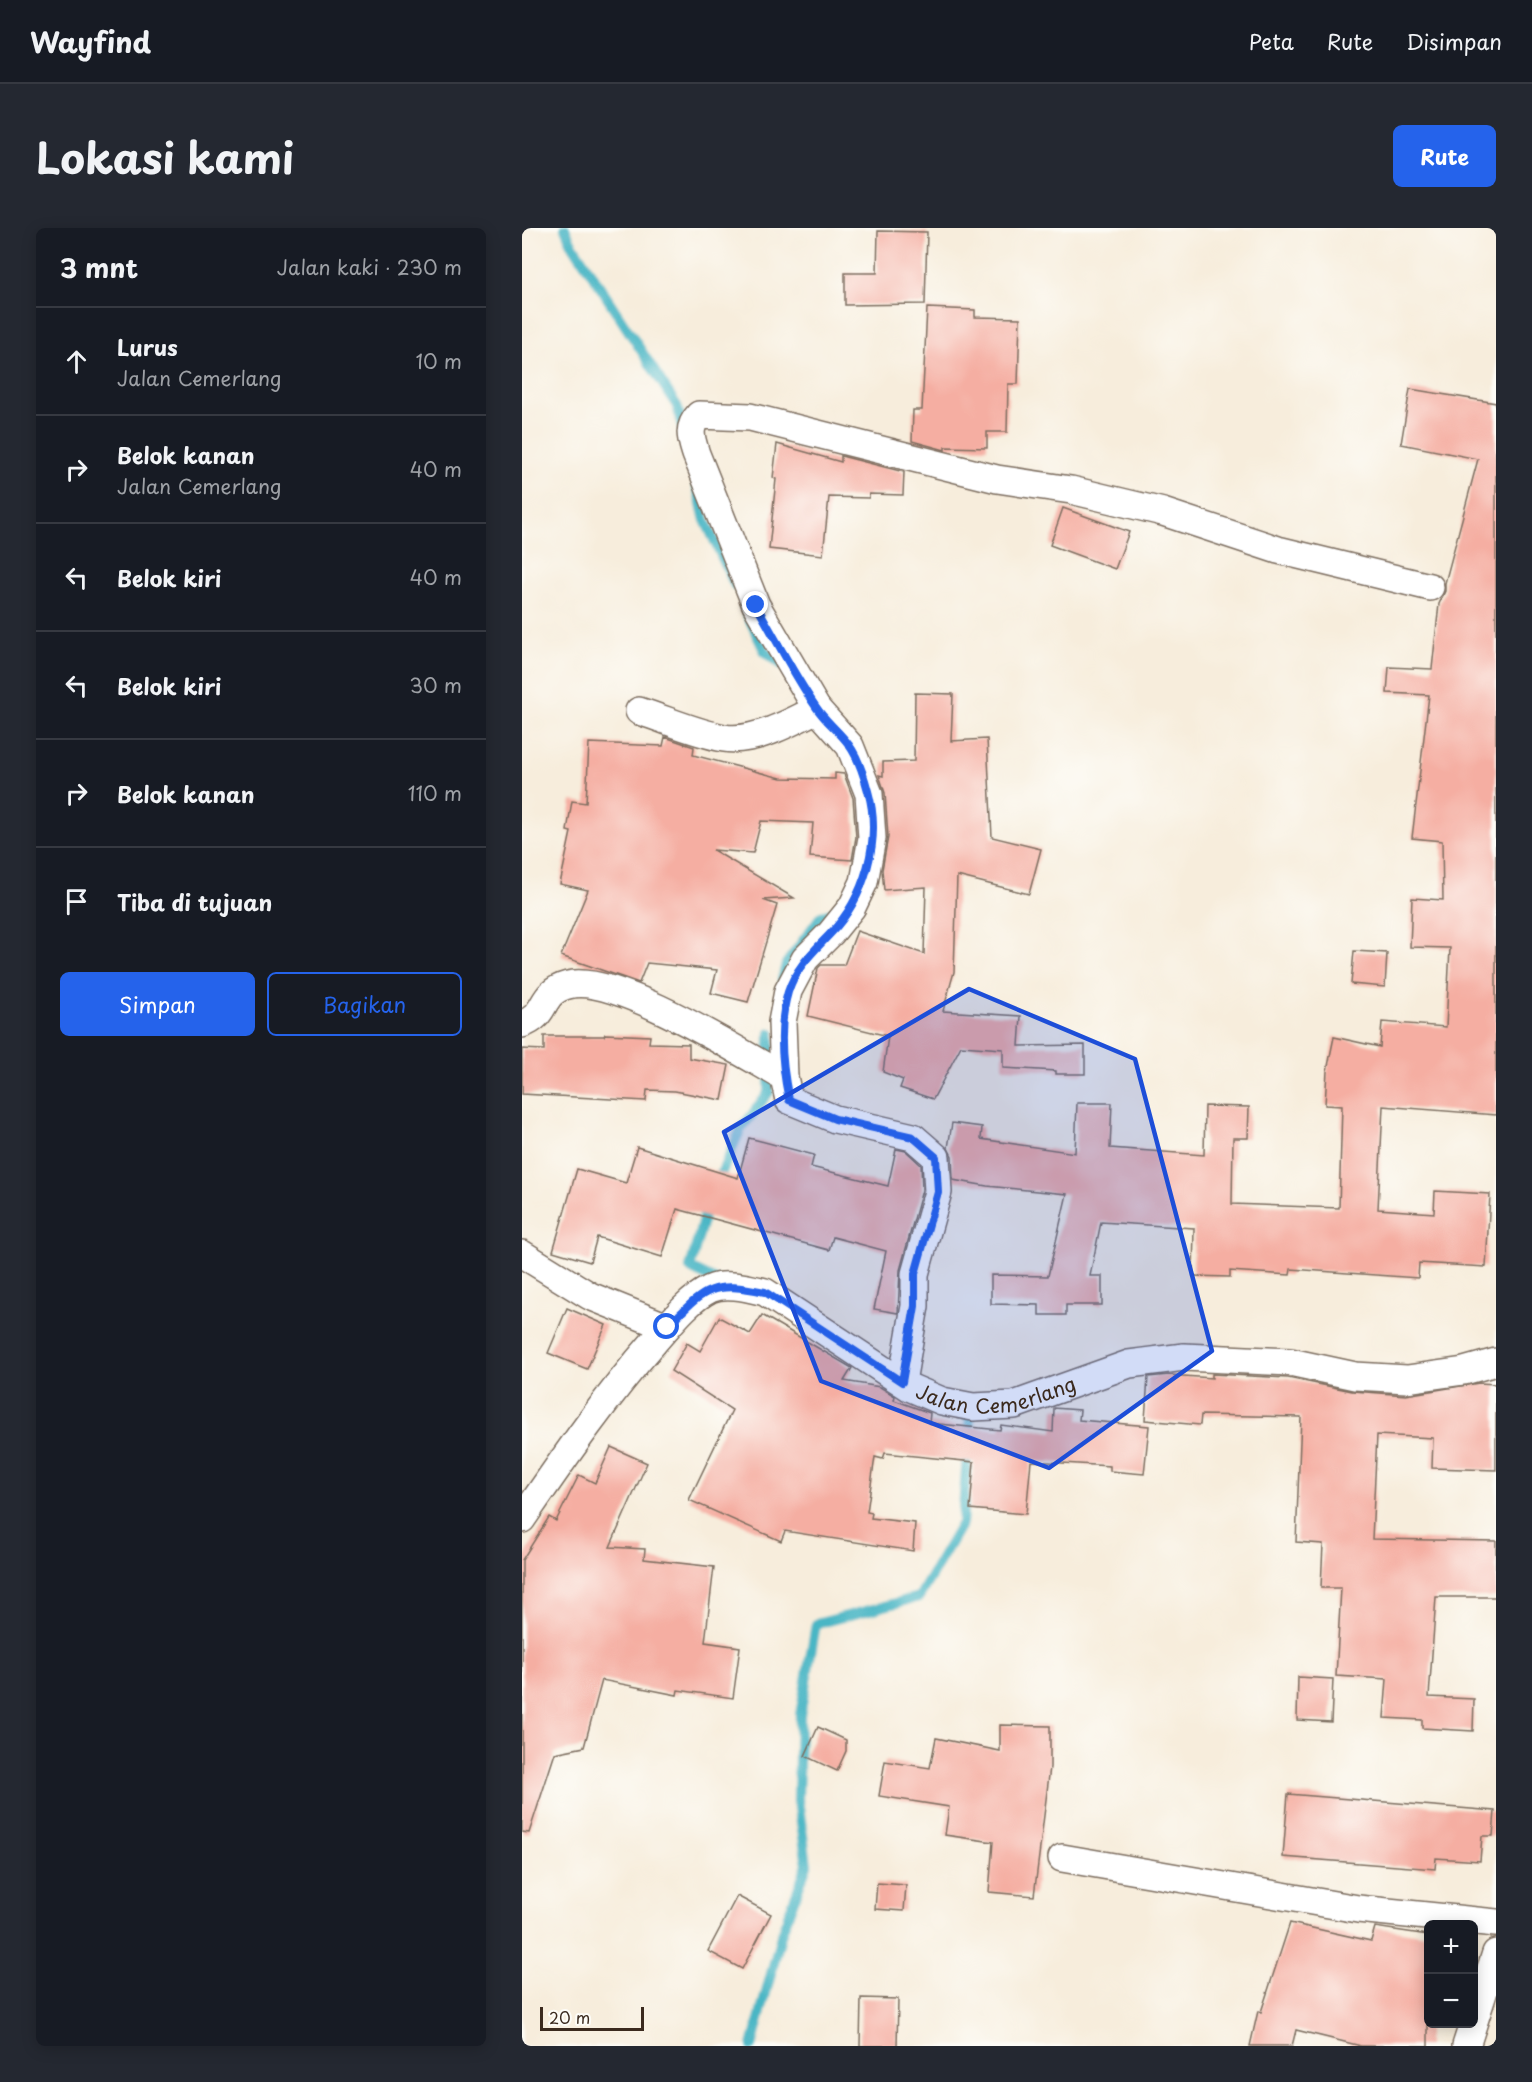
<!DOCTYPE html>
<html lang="id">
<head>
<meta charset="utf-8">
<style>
  body { margin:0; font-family:"Playpen Sans",sans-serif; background:#242831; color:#f1f3f6 }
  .controls { position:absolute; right:18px; bottom:18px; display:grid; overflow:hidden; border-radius:9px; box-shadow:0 3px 15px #0003 }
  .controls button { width:54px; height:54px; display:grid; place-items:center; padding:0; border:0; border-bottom:2px solid #363941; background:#171b24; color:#f1f3f6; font:30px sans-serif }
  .scale { position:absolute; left:18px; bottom:15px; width:104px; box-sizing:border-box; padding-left:6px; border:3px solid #3b2a1e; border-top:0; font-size:16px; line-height:21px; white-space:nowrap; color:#3b2a1e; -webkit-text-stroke:4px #fdfcf7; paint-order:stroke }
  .stop { position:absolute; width:18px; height:18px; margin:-14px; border:4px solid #2563eb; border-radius:50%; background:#fff }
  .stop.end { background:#2563eb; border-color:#fff; box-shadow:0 2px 6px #0008 }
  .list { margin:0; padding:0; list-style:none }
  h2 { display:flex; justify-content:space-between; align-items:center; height:78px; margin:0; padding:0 24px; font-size:26px }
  h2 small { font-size:20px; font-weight:400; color:#9ea1a6 }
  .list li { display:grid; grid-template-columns:39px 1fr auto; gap:18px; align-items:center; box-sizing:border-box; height:108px; padding:0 24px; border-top:2px solid #363941 }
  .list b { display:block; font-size:22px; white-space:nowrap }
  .list p { margin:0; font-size:20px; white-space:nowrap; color:#9ea1a6 }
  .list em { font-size:20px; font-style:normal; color:#9ea1a6 }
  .actions { display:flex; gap:12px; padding:18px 24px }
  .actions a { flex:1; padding:14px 0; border:2px solid #2563eb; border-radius:9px; text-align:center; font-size:21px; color:#2563eb }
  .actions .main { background:#2563eb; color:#fff }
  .icon { flex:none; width:33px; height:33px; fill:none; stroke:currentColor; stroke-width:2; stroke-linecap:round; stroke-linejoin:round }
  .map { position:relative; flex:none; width:974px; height:1818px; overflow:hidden; border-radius:9px }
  header { display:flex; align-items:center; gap:36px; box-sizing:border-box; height:84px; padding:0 30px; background:#171b24; border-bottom:2px solid #363941 }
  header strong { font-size:28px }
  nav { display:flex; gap:33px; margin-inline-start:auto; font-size:21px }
  .intro { display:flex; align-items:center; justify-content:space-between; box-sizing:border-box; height:144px; padding:0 36px }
  h1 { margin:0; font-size:42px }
  .button { padding:15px 27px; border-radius:9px; background:#2563eb; color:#fff; font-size:21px; font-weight:700 }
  main { display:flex; gap:36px; padding:0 36px }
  aside { flex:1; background:#171b24; border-radius:9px; box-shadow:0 3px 15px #0003 }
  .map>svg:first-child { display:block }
</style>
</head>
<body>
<header>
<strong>Wayfind</strong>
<nav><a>Peta</a><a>Rute</a><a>Disimpan</a></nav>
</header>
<div class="intro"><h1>Lokasi kami</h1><a class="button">Rute</a></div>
<main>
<aside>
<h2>3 mnt<small>Jalan kaki · 230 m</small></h2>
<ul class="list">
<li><svg class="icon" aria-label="ahead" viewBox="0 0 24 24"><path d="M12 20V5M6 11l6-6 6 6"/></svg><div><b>Lurus</b><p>Jalan Cemerlang</p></div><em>10 m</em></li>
<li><svg class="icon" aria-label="right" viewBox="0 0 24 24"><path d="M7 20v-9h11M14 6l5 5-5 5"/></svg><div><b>Belok kanan</b><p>Jalan Cemerlang</p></div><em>40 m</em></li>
<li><svg class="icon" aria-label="left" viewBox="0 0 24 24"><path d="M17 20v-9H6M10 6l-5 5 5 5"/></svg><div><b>Belok kiri</b></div><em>40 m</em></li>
<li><svg class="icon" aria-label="left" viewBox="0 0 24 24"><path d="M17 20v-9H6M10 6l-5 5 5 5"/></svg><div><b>Belok kiri</b></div><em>30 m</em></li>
<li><svg class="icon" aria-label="right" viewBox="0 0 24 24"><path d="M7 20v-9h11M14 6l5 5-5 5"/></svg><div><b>Belok kanan</b></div><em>110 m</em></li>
<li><svg class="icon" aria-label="arrive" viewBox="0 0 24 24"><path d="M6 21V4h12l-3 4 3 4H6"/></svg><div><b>Tiba di tujuan</b></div></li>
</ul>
<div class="actions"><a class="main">Simpan</a><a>Bagikan</a></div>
</aside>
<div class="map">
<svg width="974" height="1818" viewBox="0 0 974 1818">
  <rect width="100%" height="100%" fill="#fdfcf7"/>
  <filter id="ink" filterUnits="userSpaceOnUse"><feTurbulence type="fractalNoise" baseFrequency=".0167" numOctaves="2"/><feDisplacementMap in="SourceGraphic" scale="12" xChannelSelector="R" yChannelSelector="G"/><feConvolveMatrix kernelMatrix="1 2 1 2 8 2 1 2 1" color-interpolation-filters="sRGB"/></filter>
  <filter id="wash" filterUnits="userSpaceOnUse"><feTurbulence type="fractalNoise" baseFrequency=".008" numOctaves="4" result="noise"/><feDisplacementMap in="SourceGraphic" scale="24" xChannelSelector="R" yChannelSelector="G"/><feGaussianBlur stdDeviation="1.35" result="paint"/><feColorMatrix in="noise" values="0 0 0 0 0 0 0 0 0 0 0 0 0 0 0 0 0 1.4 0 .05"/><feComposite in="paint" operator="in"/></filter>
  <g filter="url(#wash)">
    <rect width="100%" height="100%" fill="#f7eddc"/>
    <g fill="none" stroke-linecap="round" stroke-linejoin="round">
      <!-- stream -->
      <g stroke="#49b6c5" stroke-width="10">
        <path d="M43,0L49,14L155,178L162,205"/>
        <path d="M175,258L183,292L213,358"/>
        <path d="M225,386L243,424L259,437"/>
        <path d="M260,752L264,736L299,688L321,682"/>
        <path d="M194,957L219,901L247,864L248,805"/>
        <path d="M185,977L168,1040L195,1053"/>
        <path d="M230,1818L260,1704L285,1637L276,1572L278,1487L294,1396L397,1369L440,1295L448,1189L439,1185"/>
      </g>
    </g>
    <g id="blocks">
      <!-- building -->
      <g fill="#f5aea2">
        <path d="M356,3L405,4L403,76L323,77V45H355Z"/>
        <path d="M405,80L453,82V89L498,90L496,156H486L485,204H465V220L423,219V222L390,213L391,182H400Z"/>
        <path d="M888,161L974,175V887L861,878L856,981L912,985L913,963L968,966L964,1039L897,1035L896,1050L769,1041L768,1047L708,1043V1049L671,1048L672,1000L579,994L568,1048H580V1077H544V1087H517V1077L469,1076V1047L526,1048L545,966L465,958L431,952L430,928L426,920L430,895L460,899L459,911L553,925L555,875H590L588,920L682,927L683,878L727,879L726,910H711L710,976L817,980L820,878L803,877L805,843L812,809L858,819L860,794L924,799L928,720L888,719L890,670L921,672L920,613L890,610L907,467L865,465L867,439L910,441L917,376L923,363V355L956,231L879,216Z"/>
        <path d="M255,216L319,234V228L382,244L381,267L347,266V270L307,269L301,327L247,321L254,251L251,250Z"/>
        <path d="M541,280L607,304L593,341L528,317Z"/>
        <path d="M393,465L431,466L429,513L465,511L470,609L519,621L507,666L435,648L432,744L421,783L499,788L497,818L563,817V846H534V843L481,840V821L439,818L411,871L378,860L381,852L361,844L366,808L286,788L296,740L299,737H322L335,703L402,726L404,659L362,662L360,642L366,609L363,565L357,547L361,548V534L392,533Z"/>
        <path d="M143,509L172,519L171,527L259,550L313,551V545L322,546L331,570L334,609L330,632L288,629L291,595L239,593L231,625L191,622L272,670L241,672L255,677L226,774L189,765L195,742L125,735L117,755L39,728L66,662L38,656L49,604L45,603L50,573L64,575L67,515L141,518Z"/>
        <path d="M832,723L865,725L863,759L829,756Z"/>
        <path d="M83,806L128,808L127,815L167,816V830L207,837L200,872L153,863L125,862L124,873L0,866V821L22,822V808H82Z"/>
        <path d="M227,910L292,927L289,939L366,958L374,921L384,923L399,937L400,962L378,1042L376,1085L352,1081L364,1023L311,1009L307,1022L155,981L140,1029L75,1009L68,1034L31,1023L55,941L104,955L115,919L216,950Z"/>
        <path d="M45,1080L84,1097L65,1141L26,1125Z"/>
        <path d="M240,1087L330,1140L322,1153L358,1159L373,1168L372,1172L408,1185L407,1195L478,1202L479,1197L531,1204L532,1180L558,1182L557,1192L627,1198L622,1246L588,1243V1238L509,1233L504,1286L448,1281L452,1234L363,1225L361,1231L353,1229L345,1284L350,1285L349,1290L393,1295L391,1323L263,1303L259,1313L167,1272L210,1182L149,1143L165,1115L178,1123L197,1089L228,1106Z"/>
        <path d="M690,1146L766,1150L830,1163L884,1167L957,1155L974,1156V1242L910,1240L911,1210L855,1207L850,1311L974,1313V1369H914L907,1469L952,1471L951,1503L900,1500V1492L862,1490L865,1451L814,1448L819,1360H799L801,1316L774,1314L779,1189L679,1187L678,1197L623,1192L626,1149L647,1147L690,1150Z"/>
        <path d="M89,1219L125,1235L88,1319L123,1321L122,1331L192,1339L183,1414L218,1419L211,1470L156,1462L155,1467L80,1452L62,1519L33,1525L7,1605L0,1604V1332L27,1289L34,1293L57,1247L73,1255Z"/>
        <path d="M776,1449L811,1451L809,1494L775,1492Z"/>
        <path d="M478,1497L528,1498V1539L512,1668L467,1664L471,1614L423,1607L427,1579L357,1568L363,1533L408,1540L414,1510L478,1523Z"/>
        <path d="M296,1499L324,1512V1523L315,1543L283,1528Z"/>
        <path d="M766,1566L973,1583L971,1608H960L958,1633L914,1630L913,1641L761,1629Z"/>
        <path d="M355,1655L384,1657L382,1683L353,1681Z"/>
        <path d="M215,1668L249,1686L220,1741L186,1723Z"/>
        <path d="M768,1695L849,1713L853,1699L906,1707V1818H839L774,1802L770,1818H728L736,1783L739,1784Z"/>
        <path d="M339,1770L376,1771L375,1818H338Z"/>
      </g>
    </g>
  </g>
  <g filter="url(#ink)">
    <use href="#blocks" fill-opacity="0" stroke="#7d6e60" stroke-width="1.5"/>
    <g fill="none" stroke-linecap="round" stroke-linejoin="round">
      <defs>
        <g id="minor">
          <path d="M117,483C145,492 174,505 202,510C231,515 270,494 295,481"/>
          <path d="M0,796C27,787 16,765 46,757C91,744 219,825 262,849"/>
          <path d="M0,1026L68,1068L145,1099"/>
          <path d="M380,1154L393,1078V1046L416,964L414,929L391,909L313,891L267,872L262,849L260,794L266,763L283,731L309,705L330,679L342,654L350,610L347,566L328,518L295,481L234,377L174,226C169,210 165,200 177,187L228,189L475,251L549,262L641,284L756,322L908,359"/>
          <path id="s1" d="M0,1291C42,1230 83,1170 132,1114C148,1096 166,1072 188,1061C204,1054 226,1060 243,1064L387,1159L420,1173L451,1179L492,1177L607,1136L662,1129L768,1134L833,1148L885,1151L942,1143L974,1134"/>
          <path d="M540,1630L836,1681L974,1695"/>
          <path d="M944,1818L974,1725"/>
        </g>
      </defs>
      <!-- minor casing -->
      <use href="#minor" stroke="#7d6e60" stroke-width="30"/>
      <!-- minor -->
      <use href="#minor" stroke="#fff" stroke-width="27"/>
    </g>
  </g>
  <g fill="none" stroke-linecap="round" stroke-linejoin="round" filter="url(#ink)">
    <!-- route -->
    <path stroke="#2563eb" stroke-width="8" d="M145,1099C182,1062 188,1052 243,1064L380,1154L393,1078V1046L416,964L414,929L391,909L313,891L267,872C260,839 256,798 266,764C274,739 291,724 308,706C343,670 360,612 346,563C342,548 336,529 327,517C317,503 303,493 294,479C272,447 254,411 234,377"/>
  </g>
  <!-- marked area -->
  <path fill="#1d4ed8" fill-opacity="0.2" stroke="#1d4ed8" stroke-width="4.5" stroke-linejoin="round" d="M447,761L613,831L690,1123L527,1240L299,1153L202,904Z"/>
  <g text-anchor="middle" stroke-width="5" stroke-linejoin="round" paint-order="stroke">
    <!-- street labels -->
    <g font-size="20" fill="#3b2a1e" stroke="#fdfcf7">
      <text dy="7" stroke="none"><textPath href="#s1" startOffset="618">Jalan Cemerlang</textPath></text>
    </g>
  </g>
</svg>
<div class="controls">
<button>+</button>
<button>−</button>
</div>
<div class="scale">20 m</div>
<div class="stop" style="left:145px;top:1099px"></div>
<div class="stop end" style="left:234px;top:377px"></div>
</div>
</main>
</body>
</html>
